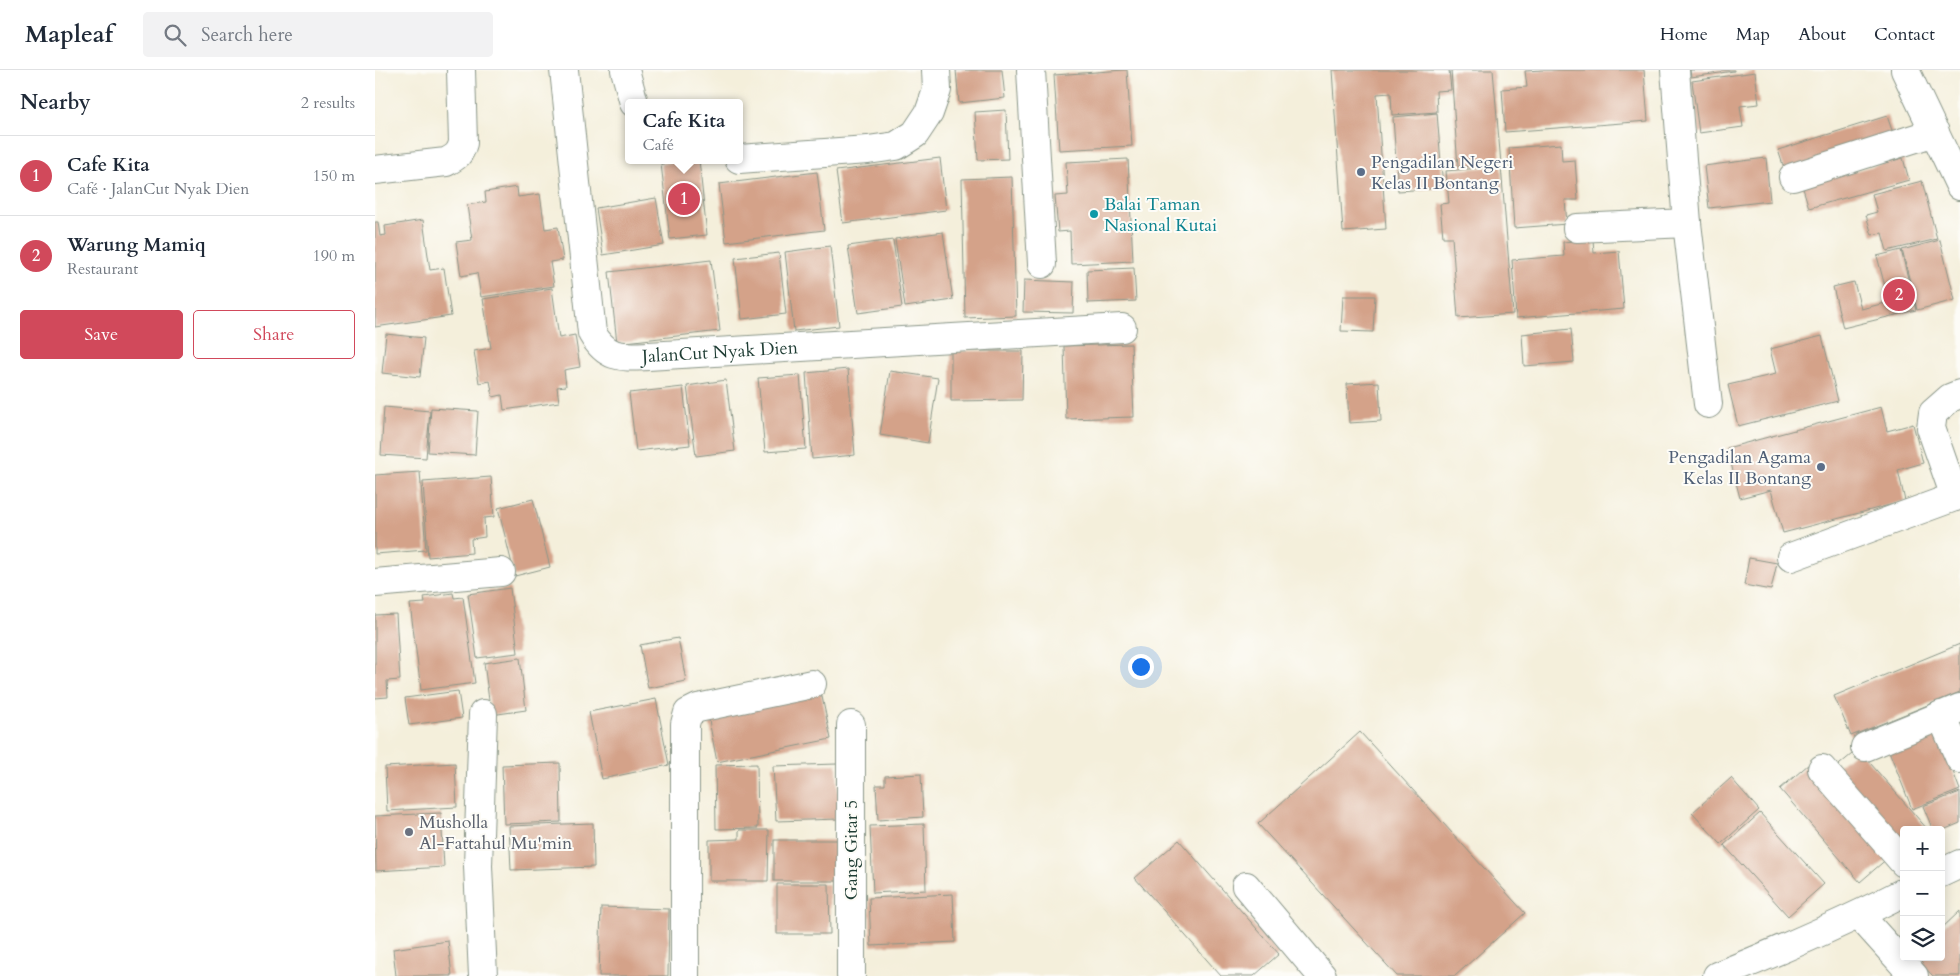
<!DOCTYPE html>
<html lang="en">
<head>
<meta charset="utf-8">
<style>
  body { margin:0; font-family:Cardo,serif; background:#f2f2f3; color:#1f2937 }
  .controls { position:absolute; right:15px; bottom:15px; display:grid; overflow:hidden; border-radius:5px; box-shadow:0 2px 12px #0003 }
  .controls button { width:45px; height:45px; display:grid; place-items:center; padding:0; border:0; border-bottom:1px solid #e0e1e3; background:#fff; color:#1f2937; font:25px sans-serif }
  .you { position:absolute; left:765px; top:596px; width:18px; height:18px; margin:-12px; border:4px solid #fff; border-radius:50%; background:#1a73e8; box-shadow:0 0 0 8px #1a73e833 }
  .badge { display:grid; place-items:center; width:32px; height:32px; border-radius:50%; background:#d1495b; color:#fff; font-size:16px; font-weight:700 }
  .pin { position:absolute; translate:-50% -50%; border:2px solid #fff; box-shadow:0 1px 5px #0006 }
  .popup { position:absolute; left:250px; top:29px; width:118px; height:65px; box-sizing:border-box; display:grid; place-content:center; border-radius:5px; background:#fff; filter:drop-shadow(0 1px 4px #0005); font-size:16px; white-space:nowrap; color:#747a83 }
  .popup b { font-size:19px; color:#1f2937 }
  .popup::after { content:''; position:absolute; left:50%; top:100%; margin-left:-10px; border:10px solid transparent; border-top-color:#fff }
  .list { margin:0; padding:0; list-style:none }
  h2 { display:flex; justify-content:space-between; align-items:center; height:65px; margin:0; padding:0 20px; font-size:21px }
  h2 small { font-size:16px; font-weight:400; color:#747a83 }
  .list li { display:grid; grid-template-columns:32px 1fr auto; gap:15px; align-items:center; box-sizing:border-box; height:80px; padding:0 20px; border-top:1px solid #e0e1e3 }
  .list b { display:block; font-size:19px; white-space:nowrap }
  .list p { margin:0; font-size:16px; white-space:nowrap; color:#747a83 }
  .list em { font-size:16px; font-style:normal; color:#747a83 }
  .actions { display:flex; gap:10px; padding:15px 20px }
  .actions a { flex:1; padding:11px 0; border:1px solid #d1495b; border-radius:5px; text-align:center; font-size:18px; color:#d1495b }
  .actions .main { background:#d1495b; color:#fff }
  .icon { flex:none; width:28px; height:28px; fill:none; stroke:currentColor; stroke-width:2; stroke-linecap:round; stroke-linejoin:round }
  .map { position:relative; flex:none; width:1585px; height:906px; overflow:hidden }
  header { display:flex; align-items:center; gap:30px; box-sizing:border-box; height:70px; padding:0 25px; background:#fff; border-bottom:1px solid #e0e1e3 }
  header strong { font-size:24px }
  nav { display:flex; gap:28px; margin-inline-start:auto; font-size:18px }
  .search { width:350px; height:45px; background:#f2f2f3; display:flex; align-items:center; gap:12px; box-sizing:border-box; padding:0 18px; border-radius:5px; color:#747a83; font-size:19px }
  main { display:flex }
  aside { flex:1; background:#fff }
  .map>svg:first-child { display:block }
</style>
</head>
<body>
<header>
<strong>Mapleaf</strong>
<div class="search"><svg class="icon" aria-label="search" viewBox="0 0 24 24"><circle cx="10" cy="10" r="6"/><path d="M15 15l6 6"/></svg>Search here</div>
<nav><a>Home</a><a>Map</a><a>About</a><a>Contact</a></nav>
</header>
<main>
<aside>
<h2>Nearby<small>2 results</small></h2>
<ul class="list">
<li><span class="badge">1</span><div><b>Cafe Kita</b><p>Café · JalanCut Nyak Dien</p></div><em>150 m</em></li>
<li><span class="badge">2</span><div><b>Warung Mamiq</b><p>Restaurant</p></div><em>190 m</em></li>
</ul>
<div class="actions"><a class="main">Save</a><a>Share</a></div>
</aside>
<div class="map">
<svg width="1585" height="906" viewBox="0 0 1585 906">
  <rect width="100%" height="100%" fill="#fdfcf7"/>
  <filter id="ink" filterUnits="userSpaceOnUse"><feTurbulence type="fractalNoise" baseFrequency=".02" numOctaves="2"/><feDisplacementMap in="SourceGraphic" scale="10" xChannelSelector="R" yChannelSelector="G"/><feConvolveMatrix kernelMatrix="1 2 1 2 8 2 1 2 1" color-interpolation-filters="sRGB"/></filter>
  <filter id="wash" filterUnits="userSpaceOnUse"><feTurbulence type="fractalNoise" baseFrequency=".0096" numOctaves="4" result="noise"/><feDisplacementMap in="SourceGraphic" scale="20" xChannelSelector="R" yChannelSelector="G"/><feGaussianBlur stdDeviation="1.12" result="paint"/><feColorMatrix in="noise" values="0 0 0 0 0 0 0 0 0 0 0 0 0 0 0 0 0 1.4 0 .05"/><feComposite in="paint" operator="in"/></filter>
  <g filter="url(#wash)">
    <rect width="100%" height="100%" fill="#f4efdb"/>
    <g id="blocks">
      <!-- building -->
      <g fill="#d4a289">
        <path d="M581,0H627L630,28L584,33Z"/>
        <path d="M749,0H752L757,76L684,80L679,5Z"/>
        <path d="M957,0H1074L1076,20L1061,21L1062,42L1017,45L1016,23L1002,24L1011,159L968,162Z"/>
        <path d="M1076,0H1118L1126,94L1083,97Z"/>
        <path d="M1167,0H1269L1273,51L1130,62L1127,19L1152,17L1150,1Z"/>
        <path d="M1315,0H1359V1L1316,7Z"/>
        <path d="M1380,2L1384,34L1365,36L1368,57L1324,63L1317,11Z"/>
        <path d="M631,40L633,89L603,90L600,42Z"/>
        <path d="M1062,43L1068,118L1023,121L1018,47Z"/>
        <path d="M1512,46L1520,69L1411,104L1403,80Z"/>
        <path d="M1186,74L1187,91L1200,90L1203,130H1190L1192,154L1139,158L1134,78Z"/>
        <path d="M565,88L571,140L468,153L461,101Z"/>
        <path d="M1391,88L1395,131L1334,138L1329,96Z"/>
        <path d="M1528,88L1534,110L1434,138L1427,115Z"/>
        <path d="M753,89L758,191L696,194L695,161L683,162L680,126L693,125L691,92Z"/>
        <path d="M315,90H324L332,165L295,169L286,94Z"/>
        <path d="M1126,96L1138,244L1083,248L1077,167H1068L1065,134L1074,133L1071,101Z"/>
        <path d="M442,102L449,160L351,172L344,114Z"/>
        <path d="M637,107L641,246L590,248L587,109Z"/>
        <path d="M1547,111L1562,169L1512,181L1507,163L1497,165L1491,145L1502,142L1497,124Z"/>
        <path d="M142,117L143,127L165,124L170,159L183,157L188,190L175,192L179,216L106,227L102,203L86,206L81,172L97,170L92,135L111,132L110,122Z"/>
        <path d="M281,128L289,175L228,185L221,138Z"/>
        <path d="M48,150L55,200L69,198L76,246L0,257V152H3L5,166L11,165L10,156Z"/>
        <path d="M568,162L578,230L530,237L520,169Z"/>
        <path d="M1218,169L1219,183L1244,181L1249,239L1141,248L1137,190L1189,186L1188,172Z"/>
        <path d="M518,170L527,237L483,243L473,176Z"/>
        <path d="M1565,170L1580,230L1542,240L1527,180Z"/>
        <path d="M455,176L464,256L419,261L410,182Z"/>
        <path d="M1526,180L1541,240L1468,258L1458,217L1479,212L1486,239L1514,232L1502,186Z"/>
        <path d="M404,183L411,244L367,249L360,188Z"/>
        <path d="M336,190L345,261L242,273L234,202Z"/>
        <path d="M759,198L761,231L713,233L712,200Z"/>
        <path d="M649,210L699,212L698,243L648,242Z"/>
        <path d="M177,218L184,268L200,265L205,297L189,300L191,316L182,317L184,332L129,340L127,325L118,327L115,311L104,313L99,281L116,278L108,229Z"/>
        <path d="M968,226H1000L998,262L966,261Z"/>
        <path d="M1196,259L1199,292L1149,296L1147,264Z"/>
        <path d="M11,264L49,268L45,307L7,303Z"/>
        <path d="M1447,266L1463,331L1363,356L1353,315L1401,304L1395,279Z"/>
        <path d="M756,274L759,347L691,349L689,276Z"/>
        <path d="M576,281H648L647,330L576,331Z"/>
        <path d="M473,299L480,385L437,389L431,303Z"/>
        <path d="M515,301L563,308L553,373L505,365Z"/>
        <path d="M425,305L431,379L390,382L383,308Z"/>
        <path d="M351,310L360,381L321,386L312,316Z"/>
        <path d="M1004,312L1006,351L974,353L972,314Z"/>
        <path d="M308,317L315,375L261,381L254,323Z"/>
        <path d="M9,337L55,341L51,388L6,385Z"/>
        <path d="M1506,337L1512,361L1538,354L1548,393L1523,400L1530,431L1408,463L1396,420L1365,428L1352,378Z"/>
        <path d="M56,338L103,341L100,385L53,382Z"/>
        <path d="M45,402L51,480L0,484V405Z"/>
        <path d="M116,407L119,447L109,448L110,467L96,469L97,483L53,487L48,412Z"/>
        <path d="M158,429L175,497L140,506L123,438Z"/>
        <path d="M1374,488L1402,493L1396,520L1369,515Z"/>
        <path d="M135,518L143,583L102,588L93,524Z"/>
        <path d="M78,523L79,528L88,527L100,613L46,620L35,534L50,533L49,527Z"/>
        <path d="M21,544L25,610L12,611L13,627L0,628V545Z"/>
        <path d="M303,568L311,611L273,618L265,575Z"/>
        <path d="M1585,574V622L1476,666L1459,626Z"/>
        <path d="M145,588L151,640L116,645L109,593Z"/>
        <path d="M83,621L87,648L34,655L30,628Z"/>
        <path d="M446,622L456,669L342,692L333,645Z"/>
        <path d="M281,629L294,695L227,709L214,642Z"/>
        <path d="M985,662L1150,843L1080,906H1022L883,754Z"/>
        <path d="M1563,662L1585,720L1537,739L1514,681Z"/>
        <path d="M1483,679L1553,760H1529V780L1459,699Z"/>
        <path d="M80,693L82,737L12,741L10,697Z"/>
        <path d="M185,693L186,752L129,754L127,695Z"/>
        <path d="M382,694L383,758L341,759L340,695Z"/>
        <path d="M462,694L464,749L401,751L398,696Z"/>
        <path d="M1434,694L1514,787L1485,812L1405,719Z"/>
        <path d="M546,704L548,747L503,750L501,715H510V706Z"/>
        <path d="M1356,708L1384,740L1346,774L1317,743Z"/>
        <path d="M1585,722V753L1566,761L1558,760L1548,736Z"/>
        <path d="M66,743L69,797L1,801L0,746Z"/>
        <path d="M1385,743L1449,814L1413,846L1349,775Z"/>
        <path d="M218,753L219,797L136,800L134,756Z"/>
        <path d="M549,754L551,820L498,823L495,756Z"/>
        <path d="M364,760H394L393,811H334V770L364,769Z"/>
        <rect x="399" y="770" width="65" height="41"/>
        <path d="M804,770L904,884L879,906H846L760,808Z"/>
        <path d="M402,814H454L455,864H402Z"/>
        <path d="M578,824L580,872L496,876L494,828Z"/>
        <path d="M226,837L294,839L293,906H224Z"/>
        <path d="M1585,841V906H1558L1540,887H1566V859Z"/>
        <path d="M73,871L77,906H21L18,879Z"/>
      </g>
    </g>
  </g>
  <g filter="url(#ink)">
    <use href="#blocks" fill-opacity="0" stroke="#8a9688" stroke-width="1"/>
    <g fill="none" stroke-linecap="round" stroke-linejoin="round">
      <defs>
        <g id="minor">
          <path id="s1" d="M189,0L217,263C232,289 246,287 273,286L747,258"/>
          <path d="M250,0L259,33"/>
          <path d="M656,0L667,194"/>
          <path d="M1300,0L1312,153L1333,334"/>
          <path d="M1530,0L1585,116"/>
          <path d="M364,89L493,80L521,76L540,64L554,43L562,20L561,0"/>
          <path d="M0,100L71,92C81,87 85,84 88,73L86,0"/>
          <path d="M1418,107L1560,62"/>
          <path d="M1202,158L1312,153"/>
          <path d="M1580,427L1556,358L1558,343L1575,328L1585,324"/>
          <path d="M1416,487L1585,425"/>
          <path d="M0,513L126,502"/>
          <path d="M108,644L103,796L108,906"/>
          <path d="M1566,645L1585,689"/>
          <path d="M1490,677L1585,638"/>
          <path d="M1447,699L1529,793"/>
          <path d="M1566,803L1585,794"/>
          <path d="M871,816L947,906"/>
          <path d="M1484,845L1539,906"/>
          <path d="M310,906V654L313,643L323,638L437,614"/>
          <path d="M476,906V655"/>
          <path d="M1342,906C1406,880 1467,854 1529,822"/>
        </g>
      </defs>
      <!-- minor casing -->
      <use href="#minor" stroke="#8a9688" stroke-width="30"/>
      <!-- minor -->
      <use href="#minor" stroke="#fff" stroke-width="28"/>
    </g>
  </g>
  <!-- markers -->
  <g fill="#5c6f8a" stroke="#fdfcf7" stroke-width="2">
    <circle cx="986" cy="102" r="5"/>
    <circle cx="1446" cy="397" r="5"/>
  </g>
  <circle fill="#0f9aa8" stroke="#fdfcf7" stroke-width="2" cx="719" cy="144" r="5"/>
  <circle fill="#6b7280" stroke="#fdfcf7" stroke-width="2" cx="34" cy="762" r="5"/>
  <g text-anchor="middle" stroke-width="4" stroke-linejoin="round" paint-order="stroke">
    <!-- service labels -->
    <g font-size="18" fill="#4e5e75" stroke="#fdfcf7" text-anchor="start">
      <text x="996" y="98">Pengadilan Negeri<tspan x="996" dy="21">Kelas II Bontang</tspan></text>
      <text x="1436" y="393" text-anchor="end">Pengadilan Agama<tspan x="1436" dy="21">Kelas II Bontang</tspan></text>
    </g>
    <!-- culture labels -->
    <g font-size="18" fill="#0d838f" stroke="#fdfcf7" text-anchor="start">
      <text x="729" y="140">Balai Taman<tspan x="729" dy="21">Nasional Kutai</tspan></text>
    </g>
    <!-- street labels -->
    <g font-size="18" fill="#1f3d34" stroke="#fdfcf7">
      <text dy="6" stroke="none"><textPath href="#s1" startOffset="402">JalanCut Nyak Dien</textPath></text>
      <text transform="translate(476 780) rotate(-90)" y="6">Gang Gitar 5</text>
    </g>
    <!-- worship labels -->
    <g font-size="18" fill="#5b616d" stroke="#fdfcf7" text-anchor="start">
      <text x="44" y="758">Musholla<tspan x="44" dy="21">Al-Fattahul Mu'min</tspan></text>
    </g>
  </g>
</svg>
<div class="controls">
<button>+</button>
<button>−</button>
<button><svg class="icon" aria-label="layers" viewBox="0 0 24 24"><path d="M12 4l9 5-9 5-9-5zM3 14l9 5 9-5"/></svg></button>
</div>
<div class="you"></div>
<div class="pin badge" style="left:309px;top:129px">1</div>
<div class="popup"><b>Cafe Kita</b>Café</div>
<div class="pin badge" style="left:1524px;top:225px">2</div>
</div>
</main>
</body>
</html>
